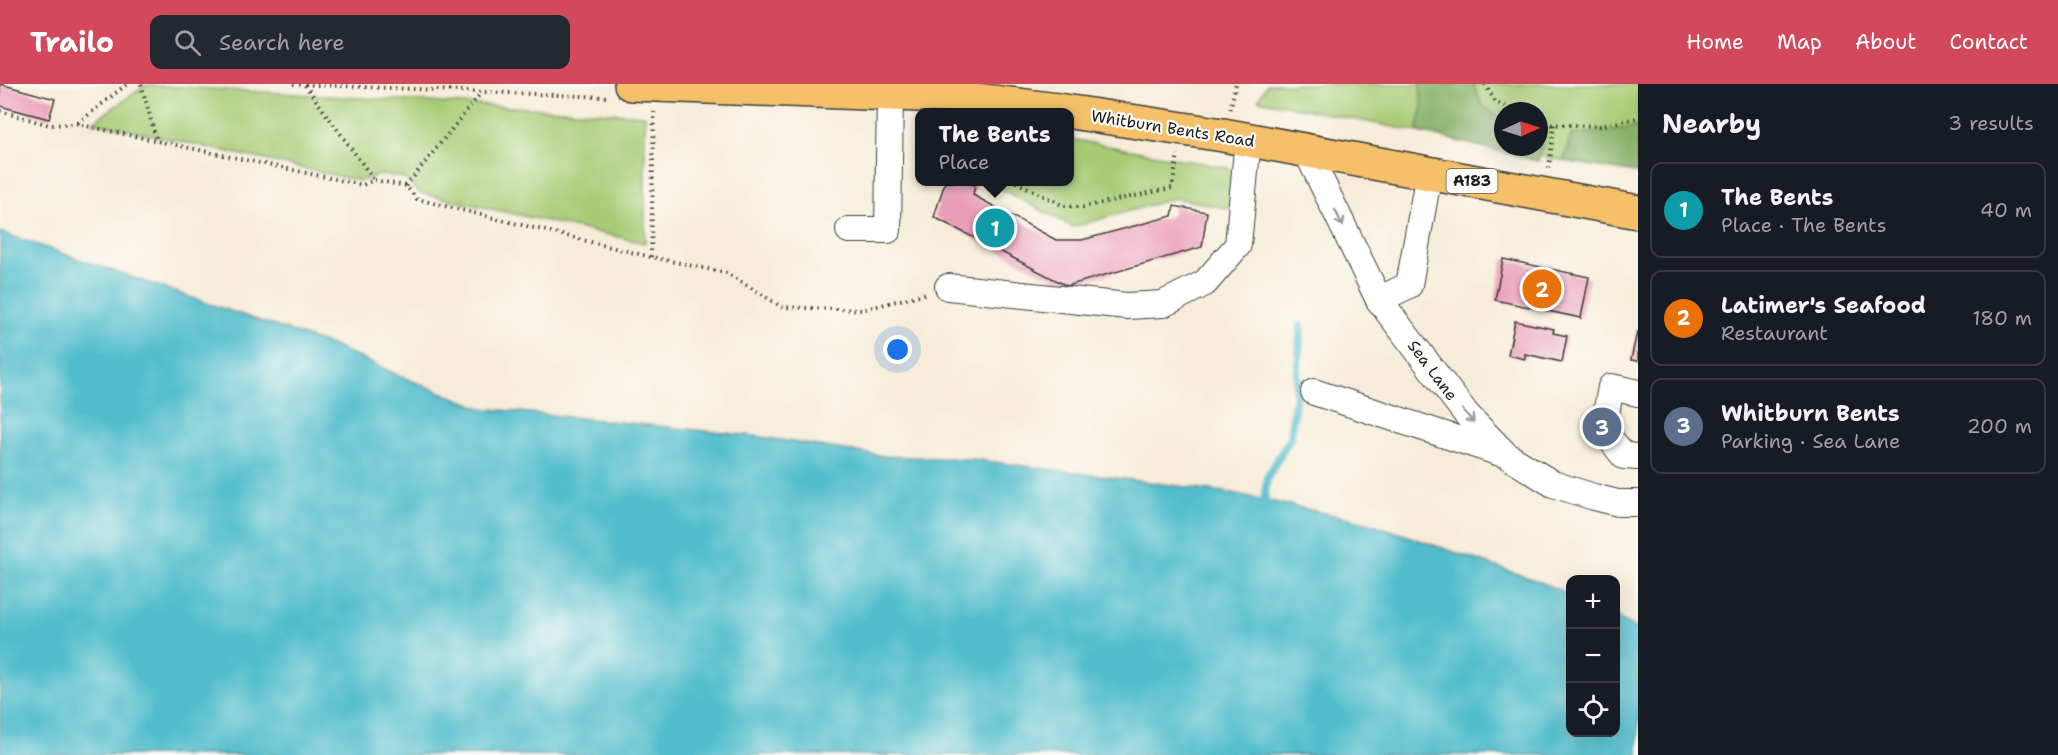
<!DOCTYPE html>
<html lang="en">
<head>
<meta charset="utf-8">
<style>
  body { margin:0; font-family:"Shantell Sans",sans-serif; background:#242831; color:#f1f3f6 }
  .controls { position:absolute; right:18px; bottom:18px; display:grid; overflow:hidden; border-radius:12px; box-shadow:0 6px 24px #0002 }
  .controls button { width:54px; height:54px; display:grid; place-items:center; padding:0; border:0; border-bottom:2px solid #363941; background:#171b24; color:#f1f3f6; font:30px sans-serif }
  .compass { position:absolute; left:1494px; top:18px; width:54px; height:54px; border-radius:50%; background:#171b24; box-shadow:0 6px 24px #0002; rotate:86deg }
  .you { position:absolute; left:898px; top:266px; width:21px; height:21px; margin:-15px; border:4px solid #fff; border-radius:50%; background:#1a73e8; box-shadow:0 0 0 9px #1a73e833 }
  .badge { display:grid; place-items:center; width:39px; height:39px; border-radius:50%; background:#d1495b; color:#fff; font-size:20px; font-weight:700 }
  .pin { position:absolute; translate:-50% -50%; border:3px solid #fff; box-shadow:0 2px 6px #0006 }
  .popup { position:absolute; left:915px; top:24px; width:159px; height:78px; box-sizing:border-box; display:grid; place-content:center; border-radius:12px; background:#171b24; filter:drop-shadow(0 2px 4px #0005); font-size:20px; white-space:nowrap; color:#9ea1a6 }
  .popup b { font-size:22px; color:#f1f3f6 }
  .popup::after { content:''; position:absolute; left:50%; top:100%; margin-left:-12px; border:12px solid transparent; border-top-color:#171b24 }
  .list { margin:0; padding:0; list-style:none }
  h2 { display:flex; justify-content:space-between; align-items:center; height:78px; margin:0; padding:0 24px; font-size:26px }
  h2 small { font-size:20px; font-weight:400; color:#9ea1a6 }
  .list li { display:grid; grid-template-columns:39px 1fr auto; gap:18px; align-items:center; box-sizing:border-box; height:96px; margin:0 12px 12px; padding:0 12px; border:2px solid #363941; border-radius:12px }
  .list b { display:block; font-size:22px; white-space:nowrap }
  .list p { margin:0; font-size:20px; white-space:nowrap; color:#9ea1a6 }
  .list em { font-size:20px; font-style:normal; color:#9ea1a6 }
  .icon { flex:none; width:33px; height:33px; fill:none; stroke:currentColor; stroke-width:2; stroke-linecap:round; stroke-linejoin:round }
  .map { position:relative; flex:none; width:1638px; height:671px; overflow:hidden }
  header { display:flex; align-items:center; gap:36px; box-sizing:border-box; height:84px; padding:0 30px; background:#d1495b; color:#fff }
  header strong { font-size:28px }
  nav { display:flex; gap:33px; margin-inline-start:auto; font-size:21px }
  .search { width:420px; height:54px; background:#242831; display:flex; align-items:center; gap:15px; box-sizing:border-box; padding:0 21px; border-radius:12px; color:#9ea1a6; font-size:22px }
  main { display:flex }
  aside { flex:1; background:#171b24 }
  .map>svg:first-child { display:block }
</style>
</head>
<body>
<header>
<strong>Trailo</strong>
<div class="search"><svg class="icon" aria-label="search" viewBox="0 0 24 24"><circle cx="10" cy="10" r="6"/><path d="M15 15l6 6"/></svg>Search here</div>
<nav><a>Home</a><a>Map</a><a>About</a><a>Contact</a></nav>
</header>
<main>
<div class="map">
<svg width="1638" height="671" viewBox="0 0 1638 671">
  <rect width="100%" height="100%" fill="#fdfcf7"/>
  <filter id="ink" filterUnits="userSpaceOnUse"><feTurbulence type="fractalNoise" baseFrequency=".0167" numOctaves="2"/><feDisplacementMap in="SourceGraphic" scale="12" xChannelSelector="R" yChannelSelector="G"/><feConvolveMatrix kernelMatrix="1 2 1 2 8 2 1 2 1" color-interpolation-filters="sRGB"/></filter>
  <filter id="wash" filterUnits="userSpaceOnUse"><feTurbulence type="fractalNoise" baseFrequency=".008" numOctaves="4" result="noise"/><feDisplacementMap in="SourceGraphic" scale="24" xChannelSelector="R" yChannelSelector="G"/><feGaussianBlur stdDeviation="1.35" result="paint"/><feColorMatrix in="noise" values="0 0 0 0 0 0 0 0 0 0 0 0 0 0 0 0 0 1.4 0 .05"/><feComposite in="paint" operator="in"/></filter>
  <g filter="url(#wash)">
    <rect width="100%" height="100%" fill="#f6ecd8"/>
    <!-- green -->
    <g fill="#a8cc76" stroke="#627449" stroke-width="1.5" fill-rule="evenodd">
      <path d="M1267,0H1638V89L1564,77L1258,16ZM1503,27H1539V63H1503Z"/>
      <path d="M146,1L645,31V159L420,109L402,93L379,91L360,97L93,38Z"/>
      <path d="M1070,55L1235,85L1232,125L1175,114L1073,143L988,98H1070Z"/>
    </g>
    <!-- forest -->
    <g fill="#86b067" stroke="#516642" stroke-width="1.5">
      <path d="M1420,0H1473L1482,21L1503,36V63H1539V50L1545,52L1538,77L1417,47L1422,27Z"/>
      <path d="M1638,43V89L1564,77L1571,51Z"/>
    </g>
    <!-- water -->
    <path fill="#51bdcc" stroke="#366c74" stroke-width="1.5" d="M0,148L336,263L400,292L481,324L755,352L882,372L971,375L1232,409L1367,438L1538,497L1570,511V648H1616V533L1638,545V671H0Z"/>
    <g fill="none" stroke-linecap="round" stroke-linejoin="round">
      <!-- stream -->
      <path stroke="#51bdcc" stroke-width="8" d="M1263,425L1267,394L1290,354L1296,310L1301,242"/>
    </g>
    <g id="blocks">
      <!-- building -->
      <g fill="#eb9eba">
        <path d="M0,0L55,15L49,35L0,22Z"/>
        <path d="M945,98H962L975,101L973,111L1056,156H1082L1172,132L1174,122L1207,128L1202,163L1067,202L934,133Z"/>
        <path d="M1503,175L1589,193L1581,234L1495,216Z"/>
        <path d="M1515,237L1554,245L1553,249L1567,252L1562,278L1525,270V275L1508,271Z"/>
        <path d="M1637,248H1638V277L1631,276Z"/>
      </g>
    </g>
  </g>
  <g filter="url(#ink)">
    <use href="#blocks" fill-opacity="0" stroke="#3d3b38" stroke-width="1.5"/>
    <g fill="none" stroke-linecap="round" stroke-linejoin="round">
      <defs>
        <g id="minor">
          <path d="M1306,66L1379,216L1467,331L1506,371L1553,400L1594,413L1618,419H1638"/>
          <path d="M849,146H888L890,10"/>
          <path d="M948,203L1127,222L1163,220L1205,199L1238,161L1248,56"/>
          <path d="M1379,216L1409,201L1429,89"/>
          <path d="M1314,308L1500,369"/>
          <path d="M1638,309L1611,303L1603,346L1624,372L1638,373"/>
        </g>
        <path id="major" d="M631,0L944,12L1058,26L1223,51L1638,128"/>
      </defs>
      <!-- minor casing -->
      <use href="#minor" stroke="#3d3b38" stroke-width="28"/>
      <!-- major casing -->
      <use href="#major" stroke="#3d3b38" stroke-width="36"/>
      <!-- path -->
      <g stroke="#3d3b38" stroke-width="4" stroke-dasharray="1.5 4.5" stroke-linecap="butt">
        <path d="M141,0L157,58"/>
        <path d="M293,0L606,13"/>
        <path d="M1485,0L1495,17L1514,27"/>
        <path d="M305,1L374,96"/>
        <path d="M1230,25L1236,0"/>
        <path d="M0,27L49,41L77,40L363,101L374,96L406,102L417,115L651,173L727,189L782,223L862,226L927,209"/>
        <path d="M78,39L127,0"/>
        <path d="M1539,40L1599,42L1638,34"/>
        <path d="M1549,84L1554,40"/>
        <path d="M1016,98L1064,122L1083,123L1172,104L1178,70"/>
        <path d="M406,102L481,9"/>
        <path d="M651,173L654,28"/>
      </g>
      <!-- minor -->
      <use href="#minor" stroke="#fff" stroke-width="26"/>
      <!-- major -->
      <use href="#major" stroke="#f4c16b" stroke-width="33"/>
    </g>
    <!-- one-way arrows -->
    <defs><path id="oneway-shaft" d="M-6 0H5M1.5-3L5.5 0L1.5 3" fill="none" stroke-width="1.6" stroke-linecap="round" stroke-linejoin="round" transform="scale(1.5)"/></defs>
    <g stroke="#999">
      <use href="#oneway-shaft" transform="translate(1339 134) rotate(64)"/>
      <use href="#oneway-shaft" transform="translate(1468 332) rotate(49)"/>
    </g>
  </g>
  <g text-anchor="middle" stroke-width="4.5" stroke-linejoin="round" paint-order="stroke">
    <!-- shield labels -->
    <rect fill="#fdfcf7" stroke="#605f5e" stroke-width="1.5" x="1446.5" y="85" width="51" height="24" rx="4.5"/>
    <g font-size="15" font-weight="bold" fill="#1c1c1c">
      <text x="1472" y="102">A183</text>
    </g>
    <!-- street labels -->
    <g font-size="16" fill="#1c1c1c" stroke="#fdfcf7">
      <text transform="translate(1173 44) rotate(9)" y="6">Whitburn Bents Road</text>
      <text transform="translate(1433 286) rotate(53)" y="6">Sea Lane</text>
    </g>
  </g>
</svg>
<div class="controls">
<button>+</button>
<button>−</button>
<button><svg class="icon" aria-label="locate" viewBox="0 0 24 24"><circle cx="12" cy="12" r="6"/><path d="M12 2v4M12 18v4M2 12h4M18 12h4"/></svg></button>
</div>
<svg class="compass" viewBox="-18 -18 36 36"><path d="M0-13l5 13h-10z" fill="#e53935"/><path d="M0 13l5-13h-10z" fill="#9ea1a6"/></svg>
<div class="you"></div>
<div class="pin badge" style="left:995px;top:144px;background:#0f9aa8">1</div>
<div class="popup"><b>The Bents</b>Place</div>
<div class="pin badge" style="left:1542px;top:205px;background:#e8710a">2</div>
<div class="pin badge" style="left:1602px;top:343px;background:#5c6f8a">3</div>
</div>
<aside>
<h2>Nearby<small>3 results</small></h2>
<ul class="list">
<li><span class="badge" style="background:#0f9aa8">1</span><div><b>The Bents</b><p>Place · The Bents</p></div><em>40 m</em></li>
<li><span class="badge" style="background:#e8710a">2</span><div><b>Latimer's Seafood</b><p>Restaurant</p></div><em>180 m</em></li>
<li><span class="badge" style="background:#5c6f8a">3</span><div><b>Whitburn Bents</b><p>Parking · Sea Lane</p></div><em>200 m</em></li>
</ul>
</aside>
</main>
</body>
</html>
